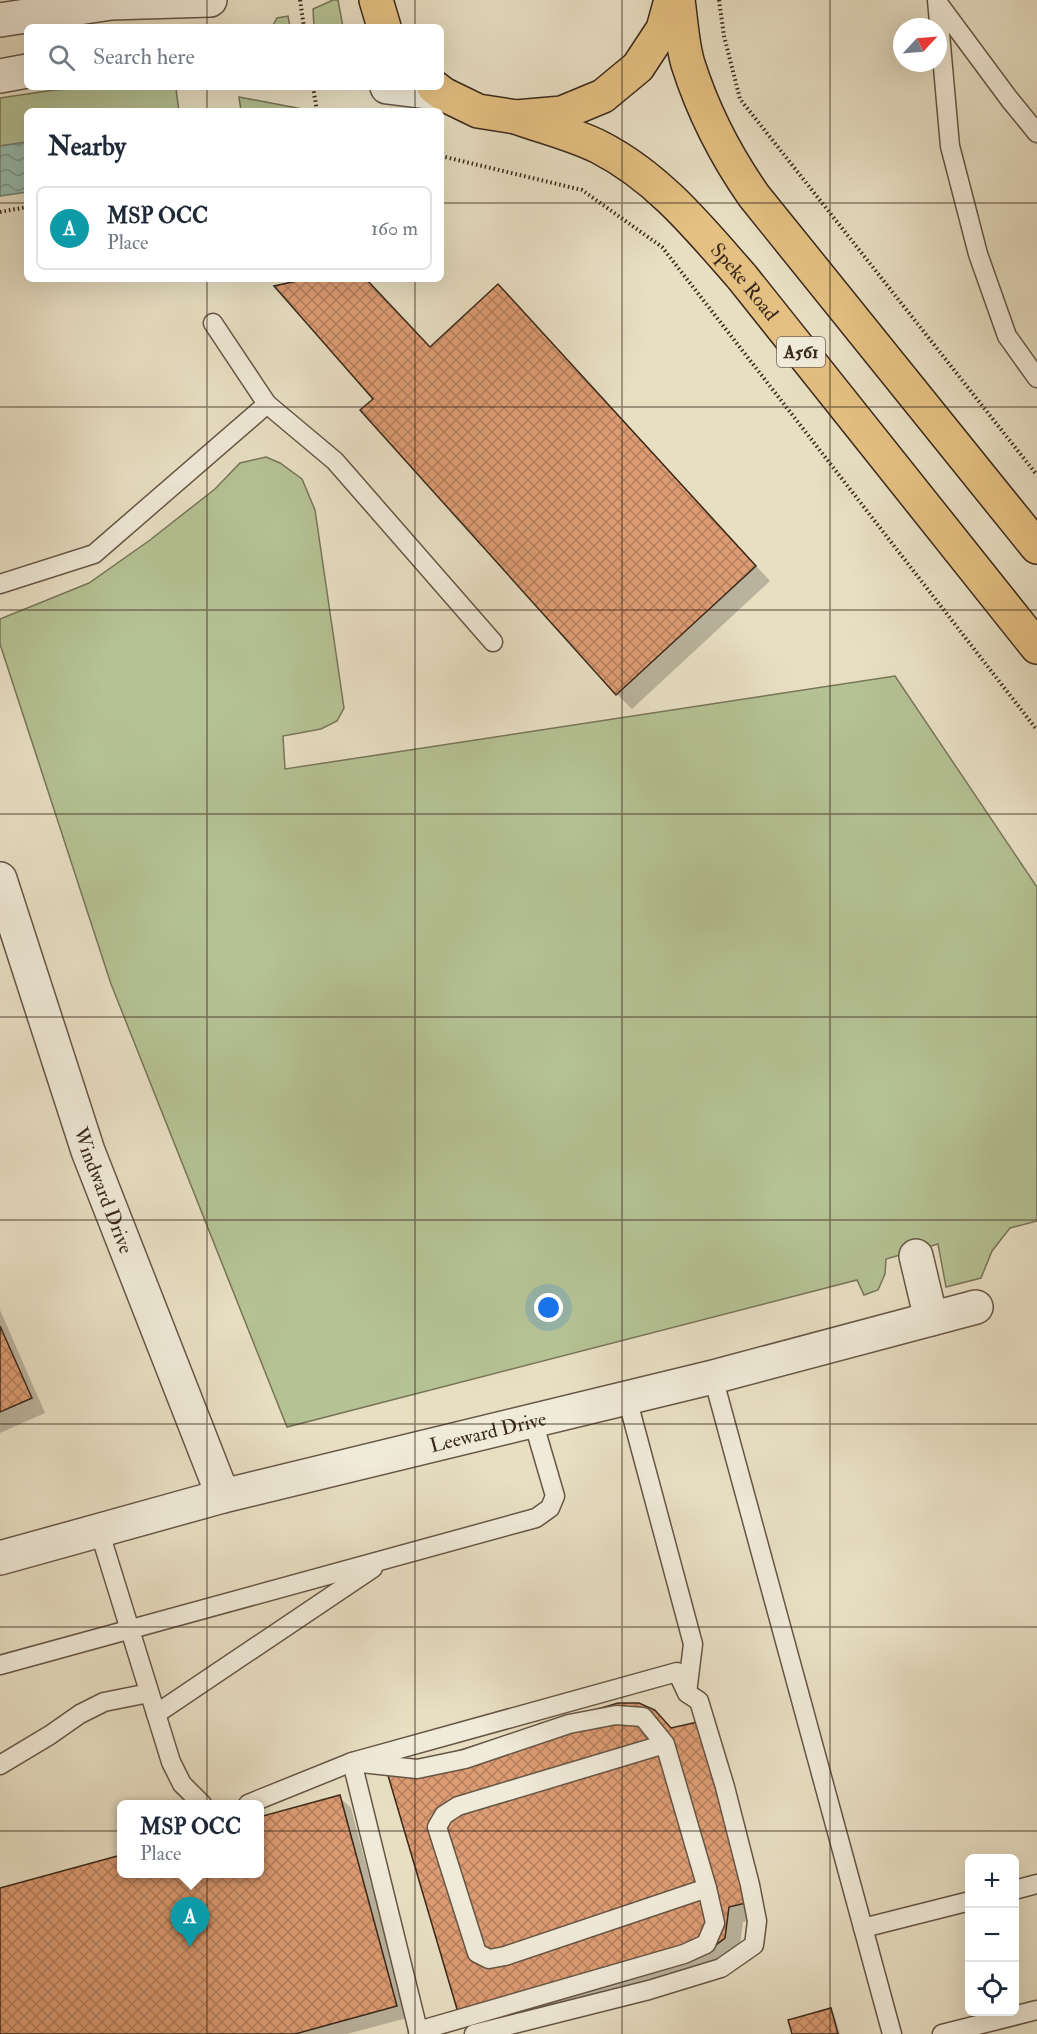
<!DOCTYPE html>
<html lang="en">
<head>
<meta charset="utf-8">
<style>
  body { margin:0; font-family:"IM FELL Double Pica",serif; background:#f6f6f7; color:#1f2937 }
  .controls { position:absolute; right:18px; bottom:18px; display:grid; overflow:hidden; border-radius:9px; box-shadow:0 6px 24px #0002 }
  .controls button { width:54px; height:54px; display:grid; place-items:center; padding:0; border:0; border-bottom:2px solid #e0e1e3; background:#fff; color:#1f2937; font:30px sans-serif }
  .compass { position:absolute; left:893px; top:18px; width:54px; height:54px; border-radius:50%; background:#fff; box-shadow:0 6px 24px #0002; rotate:64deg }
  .you { position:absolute; left:549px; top:1308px; width:21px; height:21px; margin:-15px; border:4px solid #fff; border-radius:50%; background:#1a73e8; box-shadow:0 0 0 9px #1a73e833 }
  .badge { display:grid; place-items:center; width:39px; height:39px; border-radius:50%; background:#d93025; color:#fff; font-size:20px; font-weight:700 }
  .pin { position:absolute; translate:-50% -50px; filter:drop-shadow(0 2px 3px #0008) }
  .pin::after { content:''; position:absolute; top:32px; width:21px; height:18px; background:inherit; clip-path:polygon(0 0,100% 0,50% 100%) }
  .popup { position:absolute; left:117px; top:1800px; width:147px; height:78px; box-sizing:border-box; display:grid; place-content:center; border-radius:9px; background:#fff; filter:drop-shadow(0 2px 4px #0005); font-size:20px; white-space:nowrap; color:#747a83 }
  .popup b { font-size:22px; color:#1f2937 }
  .popup::after { content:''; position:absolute; left:50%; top:100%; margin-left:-12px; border:12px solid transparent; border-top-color:#fff }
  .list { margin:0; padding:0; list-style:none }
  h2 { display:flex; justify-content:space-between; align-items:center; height:78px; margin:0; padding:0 24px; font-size:26px }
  h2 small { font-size:20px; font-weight:400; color:#747a83 }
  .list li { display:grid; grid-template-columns:39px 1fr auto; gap:18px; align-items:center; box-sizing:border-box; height:84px; margin:0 12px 12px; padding:0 12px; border:2px solid #e0e1e3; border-radius:9px }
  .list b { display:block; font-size:22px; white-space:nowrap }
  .list p { margin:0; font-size:20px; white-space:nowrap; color:#747a83 }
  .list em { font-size:20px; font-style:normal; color:#747a83 }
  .icon { flex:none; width:33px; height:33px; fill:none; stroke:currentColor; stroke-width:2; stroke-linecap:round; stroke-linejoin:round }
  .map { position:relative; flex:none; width:1037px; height:2034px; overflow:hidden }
  .search { position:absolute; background:#fff; box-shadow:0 6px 24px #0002; left:24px; top:24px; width:420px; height:66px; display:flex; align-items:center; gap:15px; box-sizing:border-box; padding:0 21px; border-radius:9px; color:#747a83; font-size:22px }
  .panel { position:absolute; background:#fff; box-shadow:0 6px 24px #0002; left:24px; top:108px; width:420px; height:174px; border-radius:9px }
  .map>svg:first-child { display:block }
</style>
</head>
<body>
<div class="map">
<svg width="1037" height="2034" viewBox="0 0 1037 2034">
  <defs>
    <pattern id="water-waves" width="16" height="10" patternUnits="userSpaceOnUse" patternTransform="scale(1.5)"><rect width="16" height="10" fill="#98bdb0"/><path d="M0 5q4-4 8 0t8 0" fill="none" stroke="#7d9a8e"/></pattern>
    <pattern id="building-cross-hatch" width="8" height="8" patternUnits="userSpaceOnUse" patternTransform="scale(1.5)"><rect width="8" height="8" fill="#dd9c73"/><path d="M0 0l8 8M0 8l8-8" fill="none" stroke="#b47f5e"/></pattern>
  </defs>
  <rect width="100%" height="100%" fill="#e8dfc3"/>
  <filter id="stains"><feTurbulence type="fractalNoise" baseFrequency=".00333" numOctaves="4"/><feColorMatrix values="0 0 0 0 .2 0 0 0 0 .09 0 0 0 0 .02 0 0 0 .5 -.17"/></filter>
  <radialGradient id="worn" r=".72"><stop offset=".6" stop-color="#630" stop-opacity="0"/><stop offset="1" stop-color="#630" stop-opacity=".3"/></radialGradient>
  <!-- grass -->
  <g fill="#b5c294" stroke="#777558" stroke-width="1.5">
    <path d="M333,0H338L343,27H314L313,9Z"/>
    <path d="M288,16L290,27H272L277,18Z"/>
    <path d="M99,87L176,89L179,111H27V142L0,146V98L54,90Z"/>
    <path d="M239,97L302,109L303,111H241Z"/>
    <path d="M266,457L280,463L302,479L315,510L344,708L337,721L321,729L283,736L285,769L895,676L1037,887V1221L1010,1228L992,1251L981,1278L946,1287L938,1244L886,1259L885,1274L878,1290L864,1295L857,1280L287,1427L111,984L0,644V619L89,583L150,540L215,489L240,463Z"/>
  </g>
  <!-- water -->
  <path fill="url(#water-waves)" stroke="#728174" stroke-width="1.5" d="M27,142V192L0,196V146Z"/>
  <!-- shadow -->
  <g fill="#0003">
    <path d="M313,279H365L430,349L513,301L770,581L632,709L617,694L375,399Z"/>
    <path d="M0,1310L45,1413L0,1433Z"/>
    <path d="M697,1723L760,1918L743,1922L739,1953L473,2034L464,2025L672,1729Z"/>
    <path d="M339,1797L351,1808L407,2018L347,2034H0V1890L121,1857V1874H259Z"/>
    <path d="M830,2010L834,2014L840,2034H793Z"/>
  </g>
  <!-- building -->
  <g fill="url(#building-cross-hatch)" stroke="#39281b" stroke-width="1.5">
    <path d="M306,279H366L430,347L498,284L756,566L616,695L360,410L373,399L274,286Z"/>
    <path d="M0,1326L32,1398L0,1412Z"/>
    <path d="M618,1703H639L655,1710L671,1728L698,1722L746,1903L729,1907L725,1938L704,1954L462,2026L387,1772Z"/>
    <path d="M340,1795L397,2006L295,2034H0V1888L121,1855V1874H259V1817Z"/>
    <path d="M831,2008L838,2034H792L788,2020Z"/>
  </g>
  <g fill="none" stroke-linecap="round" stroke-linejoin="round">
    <defs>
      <g id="lane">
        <path d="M937,0L950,146L978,254L1007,336L1037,378"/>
        <path d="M938,3L1010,100L1037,133"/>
        <path d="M213,323L267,404"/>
        <path d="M0,584L94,554L267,404L335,461L493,642"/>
        <path d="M713,1377L892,2034"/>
        <path d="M627,1398L693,1644L687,1693"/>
        <path d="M99,1530L171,1762L182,1784L202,1804"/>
        <path d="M0,1665L536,1518L550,1508L555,1496L533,1421"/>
        <path d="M156,1714L373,1568"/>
        <path d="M0,1765L50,1735L80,1714L104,1702L149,1693"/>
        <path d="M248,1804L352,1762L417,1769L465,1759L569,1724L616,1715L643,1717L665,1744L707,1888L505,1956L489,1959L477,1953L437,1827L444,1815L458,1806L665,1744"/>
        <path d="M1014,1890L1037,1884"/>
        <path d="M863,1928L970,1901"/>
        <path d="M418,2031L684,1954L706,1944L715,1923L707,1888"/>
        <path d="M419,2034L352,1762L677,1672L687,1693L699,1701L725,1787L750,1885L757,1921L754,1945L721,1968L649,1990L474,2034"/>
        <path d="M942,2034L1037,2010"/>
      </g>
      <g id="street">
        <path d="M0,20L111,3L210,0"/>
        <path d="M0,76L27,71"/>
        <path d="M387,87L443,94"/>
        <path id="s1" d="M0,879L88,1151L223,1496"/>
        <path d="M916,1256L931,1319"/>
        <path id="s2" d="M0,1558L223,1496L713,1377L976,1307"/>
      </g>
      <g id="highway">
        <path d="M376,0L384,27"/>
        <path d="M678,0C681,21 682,44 688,64C703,111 726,156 754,196L1037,547"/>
        <path d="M434,87L443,94L478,111L516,117L562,113L603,96L638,67L663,29L671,0"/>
        <path id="s3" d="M516,117C543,127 573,134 599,147C658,177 699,228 742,277L1037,647"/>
      </g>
    </defs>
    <!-- lane casing -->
    <use href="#lane" stroke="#655645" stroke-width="21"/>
    <!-- street casing -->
    <use href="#street" stroke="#655645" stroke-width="36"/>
    <!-- highway casing -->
    <use href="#highway" stroke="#39281b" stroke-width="36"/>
    <!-- path -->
    <g stroke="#39281b" stroke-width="4" stroke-dasharray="1.5 3" stroke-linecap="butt">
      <path d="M300,0L304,27"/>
      <path d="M719,0L724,36L740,99L1037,475"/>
      <path d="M313,87L317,111"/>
      <path d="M441,156L582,190L662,247L1037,730"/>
      <path d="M0,212L27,207"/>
    </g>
    <!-- lane -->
    <use href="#lane" stroke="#f0ead8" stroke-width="18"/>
    <!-- street -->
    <use href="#street" stroke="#f0ead8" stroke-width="33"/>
    <!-- highway -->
    <use href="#highway" stroke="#e4c082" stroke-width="33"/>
  </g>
  <!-- grid -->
  <path fill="none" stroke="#39281b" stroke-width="1.5" stroke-opacity="0.55" d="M207,0V27M415,0V27M622,0V2034M830,0V2034M207,87V111M415,87V111M0,203H27M441,203H1037M207,279V2034M415,279V2034M0,407H1037M0,610H1037M0,814H1037M0,1017H1037M0,1220H1037M0,1424H1037M0,1627H1037M0,1831H1037"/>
  <g text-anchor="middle" stroke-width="6" stroke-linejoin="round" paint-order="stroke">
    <!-- shield labels -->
    <rect fill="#f0ead8" stroke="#706254" stroke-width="1.5" x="777" y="337" width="48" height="30" rx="4.5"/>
    <g font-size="18" font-weight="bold" fill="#39281b">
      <text x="801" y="358">A561</text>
    </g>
    <!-- street labels -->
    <g font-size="20" fill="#39281b" stroke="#f0ead8">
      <text dy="7" stroke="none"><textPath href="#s3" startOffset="288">Speke Road</textPath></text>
      <text dy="7" stroke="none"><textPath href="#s1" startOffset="328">Windward Drive</textPath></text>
      <text dy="7" stroke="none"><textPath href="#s2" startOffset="504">Leeward Drive</textPath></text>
    </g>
  </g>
  <rect width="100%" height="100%" filter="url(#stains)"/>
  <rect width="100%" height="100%" fill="url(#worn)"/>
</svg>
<div class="controls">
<button>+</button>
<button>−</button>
<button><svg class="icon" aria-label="locate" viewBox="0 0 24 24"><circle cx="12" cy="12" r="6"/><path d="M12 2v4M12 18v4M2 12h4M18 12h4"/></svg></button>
</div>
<svg class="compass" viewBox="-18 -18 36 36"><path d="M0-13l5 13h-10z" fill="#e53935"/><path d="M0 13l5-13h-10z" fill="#747a83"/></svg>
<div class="you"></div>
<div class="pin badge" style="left:190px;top:1947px;background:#0f9aa8">A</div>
<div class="popup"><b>MSP OCC</b>Place</div>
<div class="search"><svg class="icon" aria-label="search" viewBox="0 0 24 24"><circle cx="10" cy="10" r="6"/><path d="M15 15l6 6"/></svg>Search here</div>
<section class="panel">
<h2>Nearby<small></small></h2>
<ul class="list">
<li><span class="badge" style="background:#0f9aa8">A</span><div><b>MSP OCC</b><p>Place</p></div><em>160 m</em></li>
</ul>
</section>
</div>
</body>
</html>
